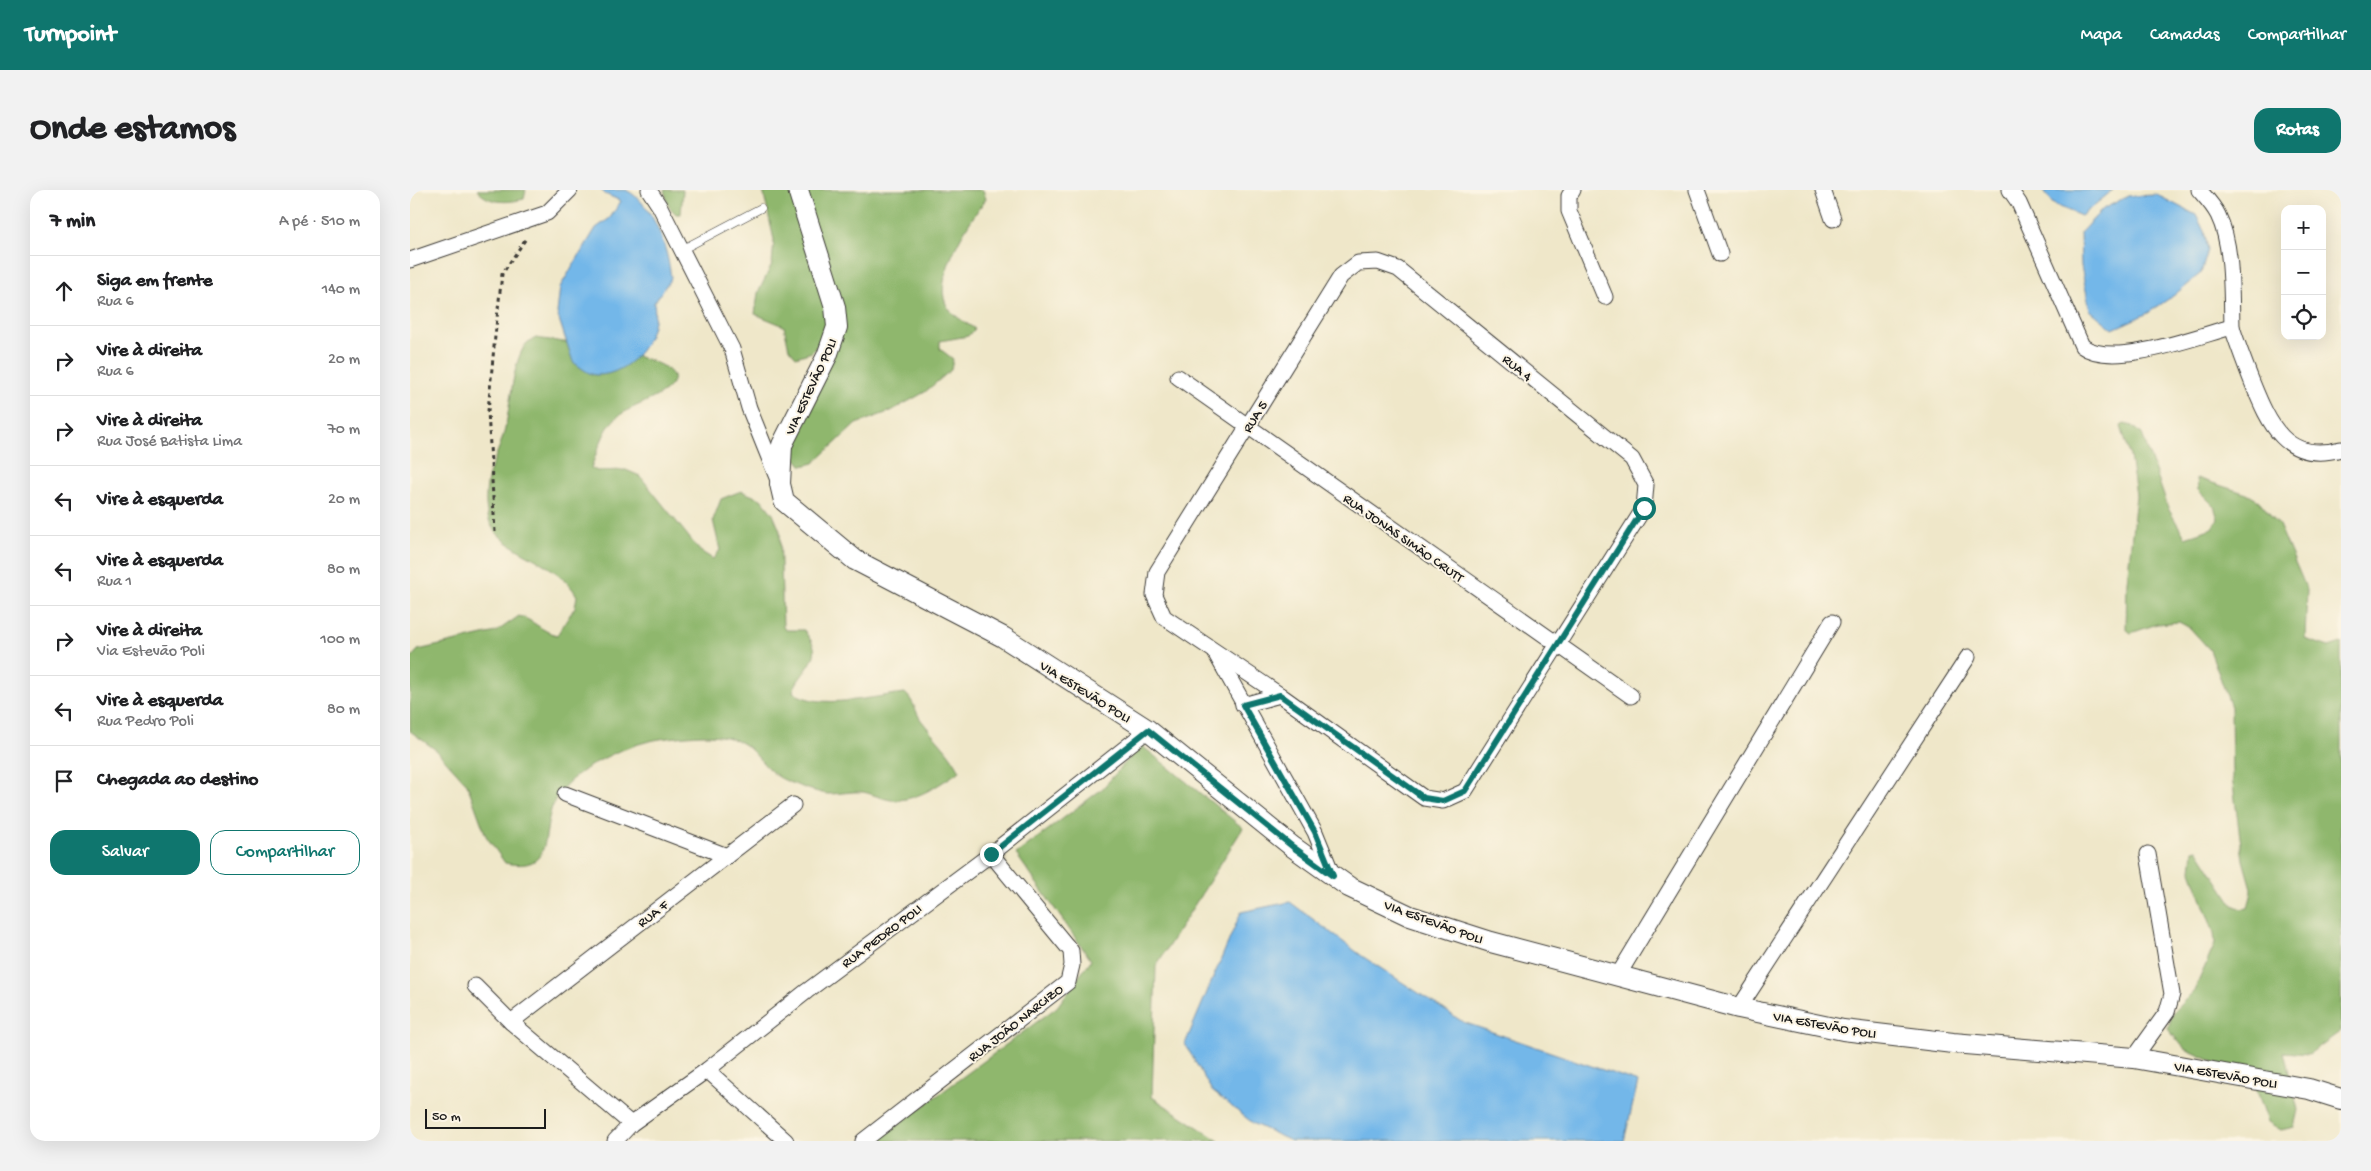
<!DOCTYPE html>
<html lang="pt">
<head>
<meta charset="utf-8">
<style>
  body { margin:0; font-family:"Gochi Hand",sans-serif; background:#f2f2f2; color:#202124 }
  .controls { position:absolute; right:15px; top:15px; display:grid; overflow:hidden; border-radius:10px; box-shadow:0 5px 20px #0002 }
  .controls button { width:45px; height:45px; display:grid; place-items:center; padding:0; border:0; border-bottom:1px solid #e0e0e0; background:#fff; color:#202124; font:25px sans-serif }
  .scale { position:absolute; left:15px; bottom:12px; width:121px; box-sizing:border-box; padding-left:5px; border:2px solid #1c1c1c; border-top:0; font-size:14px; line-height:18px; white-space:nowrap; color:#1c1c1c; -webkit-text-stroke:4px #fcf5e5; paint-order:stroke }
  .stop { position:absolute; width:15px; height:15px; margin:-11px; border:4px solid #0f766e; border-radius:50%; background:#fff }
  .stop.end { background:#0f766e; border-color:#fff; box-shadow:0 1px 5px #0008 }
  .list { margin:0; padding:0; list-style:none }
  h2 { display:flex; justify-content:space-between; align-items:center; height:65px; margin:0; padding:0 20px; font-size:21px }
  h2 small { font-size:16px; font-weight:400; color:#757577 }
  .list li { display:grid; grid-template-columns:32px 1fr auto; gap:15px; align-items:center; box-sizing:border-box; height:70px; padding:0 20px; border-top:1px solid #e0e0e0 }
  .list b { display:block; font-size:19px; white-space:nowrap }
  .list p { margin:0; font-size:16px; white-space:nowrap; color:#757577 }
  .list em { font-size:16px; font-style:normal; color:#757577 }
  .actions { display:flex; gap:10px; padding:15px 20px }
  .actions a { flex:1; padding:11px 0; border:1px solid #0f766e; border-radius:15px; text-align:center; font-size:18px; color:#0f766e }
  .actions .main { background:#0f766e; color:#fff }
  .icon { flex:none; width:28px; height:28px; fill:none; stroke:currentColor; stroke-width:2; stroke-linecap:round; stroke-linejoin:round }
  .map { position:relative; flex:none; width:1931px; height:951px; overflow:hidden; border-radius:15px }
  header { display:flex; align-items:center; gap:30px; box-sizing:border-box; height:70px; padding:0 25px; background:#0f766e; color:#fff }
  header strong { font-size:24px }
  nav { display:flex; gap:28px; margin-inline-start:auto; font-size:18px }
  .intro { display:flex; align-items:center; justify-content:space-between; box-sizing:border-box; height:120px; padding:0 30px }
  h1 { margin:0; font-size:35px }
  .button { padding:12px 22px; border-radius:15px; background:#0f766e; color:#fff; font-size:18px; font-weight:700 }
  main { display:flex; gap:30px; padding:0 30px }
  aside { flex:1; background:#fff; border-radius:15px; box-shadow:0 5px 20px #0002 }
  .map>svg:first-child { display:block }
</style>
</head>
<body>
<header>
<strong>Turnpoint</strong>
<nav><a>Mapa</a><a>Camadas</a><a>Compartilhar</a></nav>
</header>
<div class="intro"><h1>Onde estamos</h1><a class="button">Rotas</a></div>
<main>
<aside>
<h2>7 min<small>A pé · 510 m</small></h2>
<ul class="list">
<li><svg class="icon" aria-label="ahead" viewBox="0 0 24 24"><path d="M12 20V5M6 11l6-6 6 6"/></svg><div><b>Siga em frente</b><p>Rua 6</p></div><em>140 m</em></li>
<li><svg class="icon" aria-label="right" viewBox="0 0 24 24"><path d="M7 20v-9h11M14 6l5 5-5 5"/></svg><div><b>Vire à direita</b><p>Rua 6</p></div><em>20 m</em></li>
<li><svg class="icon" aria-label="right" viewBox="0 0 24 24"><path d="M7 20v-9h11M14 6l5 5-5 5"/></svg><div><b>Vire à direita</b><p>Rua José Batista Lima</p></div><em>70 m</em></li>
<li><svg class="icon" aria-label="left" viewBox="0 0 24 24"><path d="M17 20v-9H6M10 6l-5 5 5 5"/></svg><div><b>Vire à esquerda</b></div><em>20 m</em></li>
<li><svg class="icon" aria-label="left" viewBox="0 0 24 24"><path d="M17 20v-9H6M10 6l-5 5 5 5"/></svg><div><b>Vire à esquerda</b><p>Rua 1</p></div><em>80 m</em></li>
<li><svg class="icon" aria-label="right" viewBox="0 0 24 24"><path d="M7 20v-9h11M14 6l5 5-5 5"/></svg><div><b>Vire à direita</b><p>Via Estevão Poli</p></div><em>100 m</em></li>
<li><svg class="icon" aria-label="left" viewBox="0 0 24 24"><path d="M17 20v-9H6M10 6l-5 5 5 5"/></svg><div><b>Vire à esquerda</b><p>Rua Pedro Poli</p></div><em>80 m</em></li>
<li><svg class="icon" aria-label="arrive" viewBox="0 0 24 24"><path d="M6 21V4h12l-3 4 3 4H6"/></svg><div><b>Chegada ao destino</b></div></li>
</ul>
<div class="actions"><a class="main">Salvar</a><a>Compartilhar</a></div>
</aside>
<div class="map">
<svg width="1931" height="951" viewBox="0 0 1931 951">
  <rect width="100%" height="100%" fill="#fcf5e5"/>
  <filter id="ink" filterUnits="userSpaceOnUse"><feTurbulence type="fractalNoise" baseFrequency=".02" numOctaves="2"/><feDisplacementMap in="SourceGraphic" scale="10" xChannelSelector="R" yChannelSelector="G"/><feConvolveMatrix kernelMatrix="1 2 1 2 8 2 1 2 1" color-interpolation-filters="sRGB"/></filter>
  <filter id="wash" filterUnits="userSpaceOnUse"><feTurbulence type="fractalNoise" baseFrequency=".0096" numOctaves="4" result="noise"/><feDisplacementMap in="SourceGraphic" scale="20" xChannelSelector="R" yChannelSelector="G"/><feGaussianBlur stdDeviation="1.12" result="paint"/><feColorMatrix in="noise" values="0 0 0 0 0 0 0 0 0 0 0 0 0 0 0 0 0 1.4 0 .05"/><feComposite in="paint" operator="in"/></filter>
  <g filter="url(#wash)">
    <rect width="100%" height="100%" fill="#efe7c9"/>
    <!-- forest -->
    <g fill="#8fb76d" stroke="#566a44">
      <path d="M67,0H116L114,9C98,13 78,14 67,0Z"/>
      <path d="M254,0H273L271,24H266L259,17Z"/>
      <path d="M353,0H573L576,9C559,31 523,87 536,114C541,125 555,132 565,139L558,146L530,151V159L543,169L541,180L515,202L481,221L446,234L404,273L392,276L378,260L421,140L402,162L386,167L379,159L374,136L345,124L348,103L362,74L364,50Z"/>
      <path d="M126,148C142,151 278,165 262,193C252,210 218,215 204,230C194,239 186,265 181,278L187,281L216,280L230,286L290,361L303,369L310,360L303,330L311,309L331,301L351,309L363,324L370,341L373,437L376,440H394C397,445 402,451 404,457C408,473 386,487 383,502C409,521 464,506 495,503C504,511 505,521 511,530C525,548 539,560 550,581C531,593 512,608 489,610C478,612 464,604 453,602C442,601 430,604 419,604C410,604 376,592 369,587C357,580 349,567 339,558C317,540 285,545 259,548C224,550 158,579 144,612C130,643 146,683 95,673L76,646L57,594L26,560L0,541V469L8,460L86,442L109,426C124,430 132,442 147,445L165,417L167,406C147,370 102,366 83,338C74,325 75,303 78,289C81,275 89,260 93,246C101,222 101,173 116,154C118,151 123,150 126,148Z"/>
      <path d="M1714,234L1723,236L1732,244L1759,320L1775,347L1803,338L1808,329L1804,316L1788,300L1787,288L1837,304L1849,311L1869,335L1897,400L1895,449L1919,457L1931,453V841L1899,864L1874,862L1888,920L1884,937L1871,940L1858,932L1846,898L1839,888L1775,859L1758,839L1763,822L1784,801L1805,754L1804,743L1781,681L1783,660L1787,659L1823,715L1831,719L1838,718L1842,702L1833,670L1822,587L1821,517L1800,460L1780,438L1769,432L1747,434L1721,443L1716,439L1717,392L1726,305L1720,266L1711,236Z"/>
      <path d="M731,555L833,638L746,776L742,907L809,951H466L647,817L681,770L606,664L692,599Z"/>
    </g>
    <!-- water -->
    <g fill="#73b7e9" stroke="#486a82">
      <path d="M191,0H216C244,14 258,59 261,88L244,113C250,145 221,186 186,185C179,185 169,176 163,172L147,123L150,97L186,38L200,28L211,11L195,4Z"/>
      <path d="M1633,0H1703L1671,26L1643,14Z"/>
      <path d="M1747,5L1786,25L1794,41L1798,60L1791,83L1763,106L1738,123L1703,139L1680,120L1671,76L1670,43L1693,19L1718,6Z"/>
      <path d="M880,712L952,766L1053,832L1228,892L1214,951H881L844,934L802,901L775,854L831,722Z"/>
    </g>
  </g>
  <g filter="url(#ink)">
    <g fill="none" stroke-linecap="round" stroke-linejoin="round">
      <defs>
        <path id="service" d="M271,60L351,18"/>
        <g id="minor">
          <path d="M239,0L250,17L322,159L339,218L368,290"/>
          <path d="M1163,0L1159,6V21L1195,107"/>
          <path d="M1287,0L1310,64"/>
          <path d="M1413,0L1423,29"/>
          <path d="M1600,0L1609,13L1672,156C1703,179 1787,146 1822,137C1828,156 1835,174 1842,192C1859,234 1876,274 1931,259"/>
          <path d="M1789,0C1796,8 1803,15 1808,25C1823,55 1821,104 1822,137"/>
          <path d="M0,70L137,23L160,0"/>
          <path d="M968,72L988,79L1222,269L1236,295L1234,318L1055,601L1033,611L1014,608L870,505L754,427L744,405L747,382L931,86L948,73Z"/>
          <path d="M768,187L1221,506"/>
          <path d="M806,464L905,642L923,686"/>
          <path d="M833,515L870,505"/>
          <path d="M155,604L317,666"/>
          <path d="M1207,787L1422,432"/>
          <path d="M65,796L101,832L221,934"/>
          <path d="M1329,818L1558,467"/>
          <path d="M101,832L383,615"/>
          <path d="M1724,868L1757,822L1762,804L1738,664"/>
          <path d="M297,880L376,951"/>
          <path d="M205,951L221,934L297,880L397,801L581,664L738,540"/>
          <path d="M453,951L658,792L662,775L661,761L581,664"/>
        </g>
        <path id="secondary" d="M388,0L425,117L427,137L417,166L372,255L370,294L374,311L445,370L593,447L738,540L883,657L939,697L1000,726L1081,752L1329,818L1433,840L1543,853L1724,868L1899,899L1931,909"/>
      </defs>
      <!-- service casing -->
      <use href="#service" stroke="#3c3a36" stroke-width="9"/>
      <!-- minor casing -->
      <use href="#minor" stroke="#3c3a36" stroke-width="17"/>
      <!-- secondary casing -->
      <use href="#secondary" stroke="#3c3a36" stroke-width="22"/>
      <!-- path -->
      <path stroke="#3c3a36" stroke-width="3" stroke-dasharray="4 4" stroke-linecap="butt" d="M85,342L78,221L85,146L92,84L117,47"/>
      <!-- service -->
      <use href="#service" stroke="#fff" stroke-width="8"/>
      <!-- minor -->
      <use href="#minor" stroke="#fff" stroke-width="15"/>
      <!-- secondary -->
      <use href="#secondary" stroke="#fff" stroke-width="20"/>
    </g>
  </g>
  <g fill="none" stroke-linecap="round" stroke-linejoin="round" filter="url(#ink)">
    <!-- route -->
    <path stroke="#0f766e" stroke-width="6" d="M581,664L738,540L883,657L923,686L905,642L833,515L870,505L1014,608L1033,611L1055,601L1234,318"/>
  </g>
  <g text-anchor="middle" stroke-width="4" stroke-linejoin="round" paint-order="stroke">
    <!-- street labels -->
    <g font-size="14" fill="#1c1c1c" stroke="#fcf5e5">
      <text transform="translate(1108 177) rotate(39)" y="5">RUA 4</text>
      <text transform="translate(400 196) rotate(-65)" y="5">VIA ESTEVÃO POLI</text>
      <text transform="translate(844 226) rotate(-58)" y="5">RUA 5</text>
      <text transform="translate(994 347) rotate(35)" y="5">RUA JONAS SIMÃO CRUTT</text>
      <text transform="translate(676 501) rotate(32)" y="5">VIA ESTEVÃO POLI</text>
      <text transform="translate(242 723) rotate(-38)" y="5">RUA F</text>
      <text transform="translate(1024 731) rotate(20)" y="5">VIA ESTEVÃO POLI</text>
      <text transform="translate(471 745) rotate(-37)" y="5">RUA PEDRO POLI</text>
      <text transform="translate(605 832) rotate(-38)" y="5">RUA JOÃO NARCIZO</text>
      <text transform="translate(1415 834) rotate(10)" y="5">VIA ESTEVÃO POLI</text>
      <text transform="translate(1816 884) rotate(10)" y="5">VIA ESTEVÃO POLI</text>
    </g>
  </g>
</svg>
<div class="controls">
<button>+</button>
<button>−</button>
<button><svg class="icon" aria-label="locate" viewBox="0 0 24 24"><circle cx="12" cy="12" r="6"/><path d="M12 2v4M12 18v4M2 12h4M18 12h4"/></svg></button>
</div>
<div class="scale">50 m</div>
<div class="stop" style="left:1234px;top:318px"></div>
<div class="stop end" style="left:581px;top:664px"></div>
</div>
</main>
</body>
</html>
